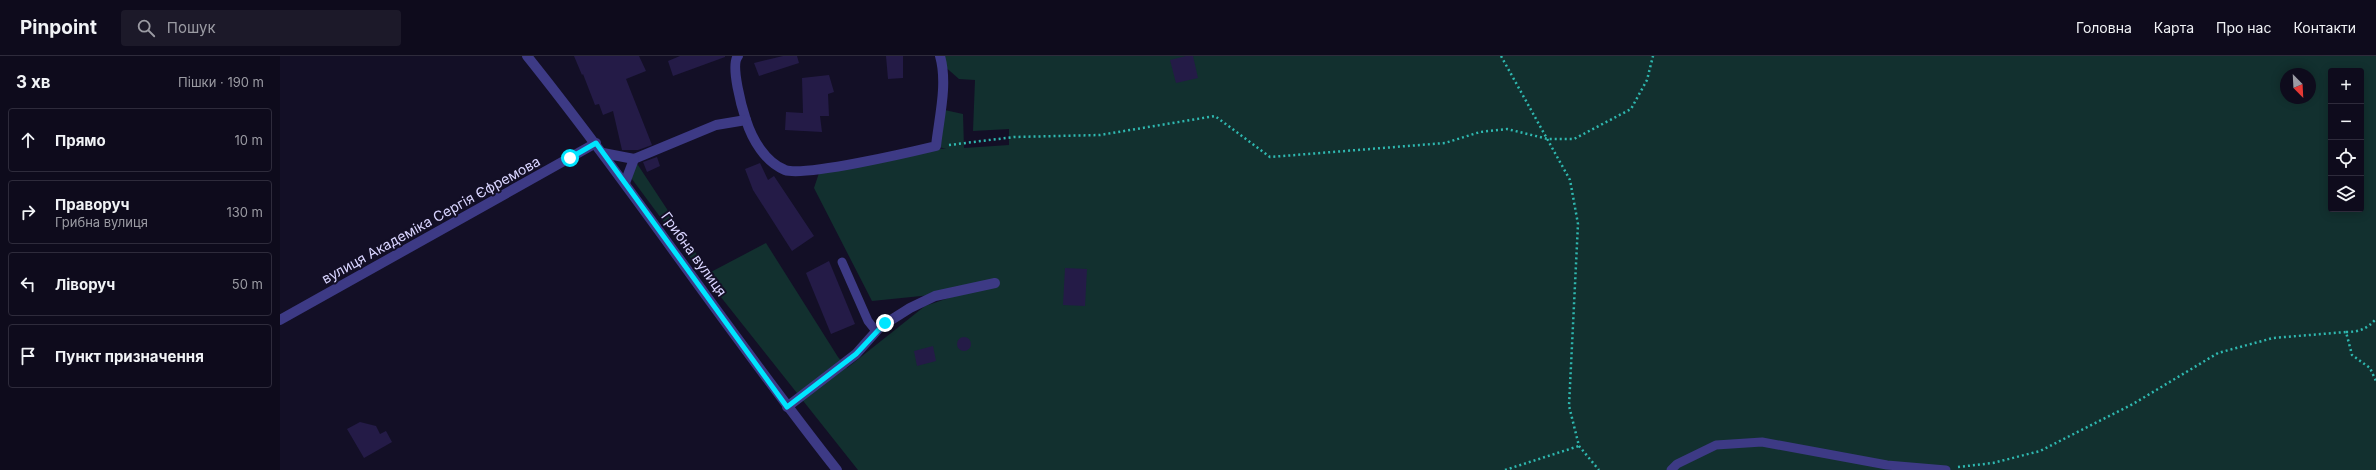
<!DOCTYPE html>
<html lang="uk">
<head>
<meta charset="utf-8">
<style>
  body { margin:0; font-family:Inter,sans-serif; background:#1c1929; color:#f1f3f6 }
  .controls { position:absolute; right:12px; top:12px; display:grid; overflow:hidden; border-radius:4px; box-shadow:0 2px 10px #0003 }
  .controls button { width:36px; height:36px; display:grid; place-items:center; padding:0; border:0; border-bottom:1px solid #2e2b3b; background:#0e0b1c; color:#f1f3f6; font:20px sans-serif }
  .compass { position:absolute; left:2000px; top:12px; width:36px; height:36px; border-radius:50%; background:#0e0b1c; box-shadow:0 2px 10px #0003; rotate:156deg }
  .stop { position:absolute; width:12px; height:12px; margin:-9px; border:3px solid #00e5ff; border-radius:50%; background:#fff }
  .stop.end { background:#00e5ff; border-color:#fff; box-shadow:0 1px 4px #0008 }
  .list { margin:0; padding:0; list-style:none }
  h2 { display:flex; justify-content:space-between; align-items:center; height:52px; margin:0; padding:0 16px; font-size:17px }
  h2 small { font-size:13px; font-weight:400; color:#9b9ba3 }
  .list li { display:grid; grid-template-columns:26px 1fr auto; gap:12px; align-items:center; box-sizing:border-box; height:64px; margin:0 8px 8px; padding:0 8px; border:1px solid #2e2b3b; border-radius:4px }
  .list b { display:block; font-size:15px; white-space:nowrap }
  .list p { margin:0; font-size:13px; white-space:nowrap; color:#9b9ba3 }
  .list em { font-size:13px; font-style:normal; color:#9b9ba3 }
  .icon { flex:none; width:22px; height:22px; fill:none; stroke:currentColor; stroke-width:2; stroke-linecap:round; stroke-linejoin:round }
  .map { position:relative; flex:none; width:2096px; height:414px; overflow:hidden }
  header { display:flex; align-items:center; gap:24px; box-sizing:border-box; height:56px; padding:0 20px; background:#0e0b1c; border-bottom:1px solid #2e2b3b }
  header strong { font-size:19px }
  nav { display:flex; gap:22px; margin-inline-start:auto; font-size:14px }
  .search { width:280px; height:36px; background:#1c1929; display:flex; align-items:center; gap:10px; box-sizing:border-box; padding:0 14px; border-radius:4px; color:#9b9ba3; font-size:15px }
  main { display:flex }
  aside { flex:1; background:#0e0b1c }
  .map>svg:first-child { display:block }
</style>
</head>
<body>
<header>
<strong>Pinpoint</strong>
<div class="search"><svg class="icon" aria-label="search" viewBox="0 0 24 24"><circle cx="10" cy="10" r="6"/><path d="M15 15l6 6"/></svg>Пошук</div>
<nav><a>Головна</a><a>Карта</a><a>Про нас</a><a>Контакти</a></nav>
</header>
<main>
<aside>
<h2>3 хв<small>Пішки · 190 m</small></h2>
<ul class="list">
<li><svg class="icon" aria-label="ahead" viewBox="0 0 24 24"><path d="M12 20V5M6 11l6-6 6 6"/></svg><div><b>Прямо</b></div><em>10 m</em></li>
<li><svg class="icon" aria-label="right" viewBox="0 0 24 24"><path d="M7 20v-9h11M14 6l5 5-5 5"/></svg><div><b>Праворуч</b><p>Грибна вулиця</p></div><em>130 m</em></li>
<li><svg class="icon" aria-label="left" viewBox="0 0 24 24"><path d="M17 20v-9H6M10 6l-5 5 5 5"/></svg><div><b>Ліворуч</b></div><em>50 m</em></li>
<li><svg class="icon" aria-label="arrive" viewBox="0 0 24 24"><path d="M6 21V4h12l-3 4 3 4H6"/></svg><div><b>Пункт призначення</b></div></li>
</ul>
</aside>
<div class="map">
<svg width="2096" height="414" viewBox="0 0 2096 414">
  <rect width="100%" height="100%" fill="#130f26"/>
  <!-- green -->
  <path fill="#12302f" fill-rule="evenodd" d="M660,0H2096V414H578L421,216L349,119L354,103L429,217L486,187L558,301L567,312L645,250L710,228L661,238L592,245L534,132L540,114L649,92L666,93L656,90L660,53L683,58L684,92L729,89V73L693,75L695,24L679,23L662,8ZM2051,15H2081V153H2051ZM2006,18H2030V42H2006Z"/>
  <!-- building -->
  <g fill="#241b47">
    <path d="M294,0H359L366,15L346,23L372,89L358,94H342L333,55L323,59L319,48L315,49L303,18L302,19Z"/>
    <path d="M400,0H445V1L393,20L388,5Z"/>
    <path d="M503,0H517L519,7L479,20L474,7Z"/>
    <path d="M606,0H623V22L608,23Z"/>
    <path d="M906,0H913L918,22L896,27L890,4Z"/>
    <path d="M549,19L554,36L548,38L549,60H540L542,76L505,74L506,56L523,57L522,22Z"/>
    <path d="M377,101L380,110L367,116L363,106Z"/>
    <path d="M480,107L488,124L494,120L534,180L512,195L473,134L465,113Z"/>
    <path d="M549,205L575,268L551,278L526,217Z"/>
    <path d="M785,212L807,213L805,250L783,249Z"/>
    <circle cx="684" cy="288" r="7"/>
    <path d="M653,290L656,305L637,310L634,295Z"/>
    <path d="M80,366L96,370L100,378L106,375L112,386L84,402L67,373Z"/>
  </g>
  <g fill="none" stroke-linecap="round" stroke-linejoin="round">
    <!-- path -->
    <g stroke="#2fb8b0" stroke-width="2.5" stroke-dasharray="2 3" stroke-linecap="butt">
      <path d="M1221,0L1290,124L1298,168L1289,350L1299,390L1319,414"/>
      <path d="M669,89L734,81L820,79L935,60L990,101L1165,87L1200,76L1227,73L1268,83H1294L1351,53L1367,24L1373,0"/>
      <path d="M2066,276C2079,276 2087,273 2096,263"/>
      <path d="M1678,411L1713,407L1760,395L1853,348L1938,297L1993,282L2066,276L2072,299L2090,312L2096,325"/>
      <path d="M1225,414L1299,390"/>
    </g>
    <!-- service -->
    <g stroke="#3d3a85" stroke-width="9">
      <path d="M562,206L588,265L596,275"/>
      <path d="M1391,414L1397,408L1436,389L1482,386L1607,409L1666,414"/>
    </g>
    <!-- minor -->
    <g stroke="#3d3a85" stroke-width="10">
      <path d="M247,0C355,135 450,279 557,414"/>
      <path d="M458,0C450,9 462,52 466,64"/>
      <path d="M323,97L354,103L436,69L466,64C472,83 485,106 505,114C524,121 631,96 656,90C659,62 668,28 660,0"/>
      <path d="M345,127L354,103"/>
      <path d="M0,264L316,87"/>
      <path d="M507,351L576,298L600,271L630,252L655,240L715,227"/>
    </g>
  </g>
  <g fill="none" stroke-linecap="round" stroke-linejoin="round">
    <!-- route -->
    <path stroke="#00e5ff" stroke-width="5" d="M290,102L316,87L507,351L576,298L605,267"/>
  </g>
  <g text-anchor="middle" stroke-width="4" stroke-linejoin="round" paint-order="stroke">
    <!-- street labels -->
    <g font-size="14" fill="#d9d4ff" stroke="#130f26">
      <text transform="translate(151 164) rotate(-29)" y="5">вулиця Академіка Сергія Єфремова</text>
      <text transform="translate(414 198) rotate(54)" y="5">Грибна вулиця</text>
    </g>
  </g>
</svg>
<div class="controls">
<button>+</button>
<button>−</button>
<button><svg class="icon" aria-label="locate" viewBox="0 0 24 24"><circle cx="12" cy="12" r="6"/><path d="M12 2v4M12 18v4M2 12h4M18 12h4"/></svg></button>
<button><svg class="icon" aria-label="layers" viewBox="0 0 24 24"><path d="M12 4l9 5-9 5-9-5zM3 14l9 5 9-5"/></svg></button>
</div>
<svg class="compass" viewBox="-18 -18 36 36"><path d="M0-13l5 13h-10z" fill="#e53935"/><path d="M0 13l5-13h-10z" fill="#9b9ba3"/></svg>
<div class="stop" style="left:290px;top:102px"></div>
<div class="stop end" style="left:605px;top:267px"></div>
</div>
</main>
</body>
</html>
